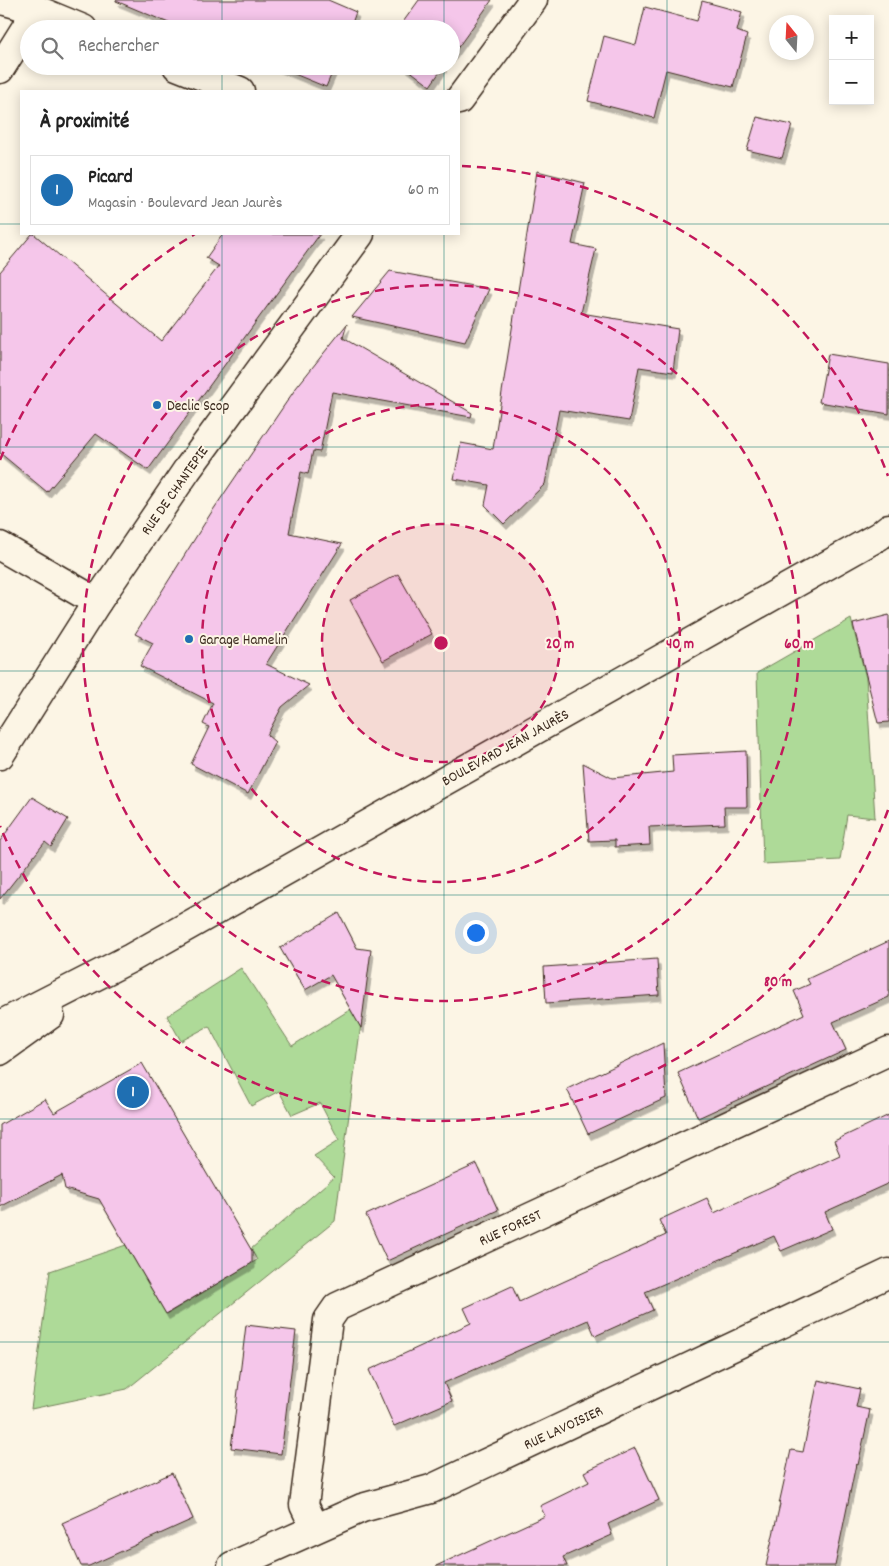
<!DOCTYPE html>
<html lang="fr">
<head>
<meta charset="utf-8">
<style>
  body { margin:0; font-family:Dekko,sans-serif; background:#f2f2f2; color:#222 }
  .controls { position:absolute; right:15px; top:15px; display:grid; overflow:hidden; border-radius:0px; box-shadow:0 2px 12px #0003 }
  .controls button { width:45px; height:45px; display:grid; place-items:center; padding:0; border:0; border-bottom:1px solid #e0e0e0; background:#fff; color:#222; font:25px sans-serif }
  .compass { position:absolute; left:769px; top:15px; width:45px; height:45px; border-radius:50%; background:#fff; box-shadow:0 2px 12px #0003; rotate:342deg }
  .you { position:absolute; left:475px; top:932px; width:18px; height:18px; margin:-12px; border:4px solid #fff; border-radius:50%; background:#1a73e8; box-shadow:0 0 0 8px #1a73e833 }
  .badge { display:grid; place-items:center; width:32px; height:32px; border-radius:50%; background:#1f6fb2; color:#fff; font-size:16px; font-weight:700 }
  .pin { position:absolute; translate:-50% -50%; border:2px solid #fff; box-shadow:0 1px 5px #0006 }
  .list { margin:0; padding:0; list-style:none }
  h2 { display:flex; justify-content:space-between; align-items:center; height:65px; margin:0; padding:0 20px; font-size:21px }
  h2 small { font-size:16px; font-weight:400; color:#767676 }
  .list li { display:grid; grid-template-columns:32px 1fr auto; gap:15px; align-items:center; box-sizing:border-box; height:70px; margin:0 10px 10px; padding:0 10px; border:1px solid #e0e0e0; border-radius:0px }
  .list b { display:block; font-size:19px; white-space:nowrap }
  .list p { margin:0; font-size:16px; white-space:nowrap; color:#767676 }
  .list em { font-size:16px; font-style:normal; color:#767676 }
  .icon { flex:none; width:28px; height:28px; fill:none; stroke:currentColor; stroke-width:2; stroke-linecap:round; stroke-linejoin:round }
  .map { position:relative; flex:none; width:889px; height:1566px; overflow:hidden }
  .search { position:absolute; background:#fff; box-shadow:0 2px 12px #0003; left:20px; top:20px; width:440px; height:55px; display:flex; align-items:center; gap:12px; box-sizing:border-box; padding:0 18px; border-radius:28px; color:#767676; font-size:19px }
  .panel { position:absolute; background:#fff; box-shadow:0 2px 12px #0003; left:20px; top:90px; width:440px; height:145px; border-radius:0px }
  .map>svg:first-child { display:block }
</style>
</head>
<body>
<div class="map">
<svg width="889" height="1566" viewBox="0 0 889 1566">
  <defs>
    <filter id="shadow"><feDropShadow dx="3" dy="5.5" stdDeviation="0" flood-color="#0004"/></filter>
  </defs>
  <rect width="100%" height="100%" fill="#fcf5e5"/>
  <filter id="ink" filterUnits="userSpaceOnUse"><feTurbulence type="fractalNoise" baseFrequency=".02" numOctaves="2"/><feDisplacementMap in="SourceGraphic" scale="10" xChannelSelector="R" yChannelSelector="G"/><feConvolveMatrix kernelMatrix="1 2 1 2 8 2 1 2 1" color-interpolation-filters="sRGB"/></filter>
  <g filter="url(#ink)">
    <!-- green -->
    <g fill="#aeda98" stroke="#74825b">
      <path d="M851,619L866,678L875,818L847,815L840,860L763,864L757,673Z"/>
      <path d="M241,968L292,1046L364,1001L335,1221L127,1389L31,1409L50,1271L126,1245L167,1314L257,1260L251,1249L334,1177L314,1156L339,1140L320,1103L292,1115L279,1091L251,1106L209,1026L181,1041L167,1016Z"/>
    </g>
    <!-- building -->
    <g fill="#f5c6ea" stroke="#3b2a1e" filter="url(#shadow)">
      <path d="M116,0H328L356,12L350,29H183L116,1Z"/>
      <path d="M419,0H492L451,57V29H398Z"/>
      <path d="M702,1L742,12L737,31L747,35L733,87L666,70L654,118L588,101L604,36L636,45L645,7L697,21Z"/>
      <path d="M275,66H335L326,87Z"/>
      <path d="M404,66H444L430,86Z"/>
      <path d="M757,117L792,125L782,158L747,150Z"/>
      <path d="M537,171L585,183L572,244L596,249L581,313L678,329L673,372L639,367L629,421L559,410L545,484L504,524L485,505L489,485L454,479L461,443L493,449Z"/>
      <path d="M32,234H34L161,341L219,266L206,258L223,234H320L148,470L96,434L47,492L0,453V272Z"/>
      <path d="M390,271L489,289L465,342L352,317Z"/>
      <path d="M347,324L343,338L472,413L471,417L332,392L320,452L313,451L308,474L301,472L289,533L342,544L266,664L309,685L282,707L267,735L275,742L248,794L191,764L209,727L203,724L213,703L140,666L153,643L135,634L211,513L296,388Z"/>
      <path d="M828,354L889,364V414L819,402Z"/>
      <path d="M398,574L432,634L383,661L350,600Z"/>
      <path d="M889,615V722L878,723L853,624Z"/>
      <path d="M746,751L747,807H724L725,824L649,827L650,845L615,847V840L589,841L583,763L612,778L673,772L672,755Z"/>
      <path d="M32,797L68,819L51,847L45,842L0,899V841Z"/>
      <path d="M339,913L357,948L371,950L361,1028L331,975L305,990L280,948Z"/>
      <path d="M889,941V997L833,1022L846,1050L698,1118L678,1073L804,1014L794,991L810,984L807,979Z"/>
      <path d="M657,959L659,995L546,1003L544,967Z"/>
      <path d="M663,1043L666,1098L588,1134L567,1089Z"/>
      <path d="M142,1063L252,1251V1263L166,1314L99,1199L65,1189L62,1175L0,1207V1125L45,1099L54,1113Z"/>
      <path d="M889,1115V1183L825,1212L832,1229L781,1251L774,1236L645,1292L653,1310L595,1336L588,1320L444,1383L452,1401L394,1426L369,1370L471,1323L464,1308L512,1286L519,1302L666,1235L659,1220L707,1198L714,1213L840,1155L834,1141Z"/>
      <path d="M477,1164L498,1210L387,1261L366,1215Z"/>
      <path d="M246,1325L296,1331L281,1454L231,1448Z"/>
      <path d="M818,1380L860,1389L856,1407L870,1410L858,1465L856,1464L835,1566H766L780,1504H779L791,1450L803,1452Z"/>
      <path d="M635,1448L659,1500L608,1524L612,1535L563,1557L567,1566H436L545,1516L540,1506L589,1482L584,1472Z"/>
      <path d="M172,1473L193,1519L89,1566H81L62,1523Z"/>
    </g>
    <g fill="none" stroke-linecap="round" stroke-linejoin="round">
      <defs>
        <g id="minor">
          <path d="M2,0L37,10L83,29"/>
          <path d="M177,66L240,91"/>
          <path d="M0,69L37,10"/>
          <path d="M459,100L533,0"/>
          <path d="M0,546L97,602"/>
          <path d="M0,755L97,602L187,470L360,234"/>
          <path d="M315,1528L304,1505L328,1320L337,1307L889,1051"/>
          <path d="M232,1566L362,1508L431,1489L889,1273"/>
        </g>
        <g id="major">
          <path d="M0,1025L131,958L879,536L889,528"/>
          <path d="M0,1051L50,1015"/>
        </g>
      </defs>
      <!-- minor casing -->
      <use href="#minor" stroke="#3b2a1e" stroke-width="31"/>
      <!-- major casing -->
      <use href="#major" stroke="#3b2a1e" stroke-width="31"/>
      <!-- minor -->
      <use href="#minor" stroke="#fcf5e5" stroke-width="28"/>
      <!-- major -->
      <use href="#major" stroke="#fcf5e5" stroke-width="28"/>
    </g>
  </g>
  <!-- grid -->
  <path fill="none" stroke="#0f766e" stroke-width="1" stroke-opacity="0.55" d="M222,0V29M444,0V29M667,0V1566M222,66V91M444,66V91M0,224H21M459,224H889M222,234V1566M444,234V1566M0,447H889M0,671H889M0,895H889M0,1119H889M0,1342H889"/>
  <!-- distance rings -->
  <circle cx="441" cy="643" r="119" fill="#c2185b" fill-opacity=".12"/>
  <g fill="none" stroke="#c2185b" stroke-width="2.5" stroke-dasharray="9 6">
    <circle cx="441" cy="643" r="119"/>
    <circle cx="441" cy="643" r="239"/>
    <circle cx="441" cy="643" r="358"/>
    <path d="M888 810A477 477 0 0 1 0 826M0 460A477 477 0 0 1 195 234M462 166A477 477 0 0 1 888 476"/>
  </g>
  <!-- markers -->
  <g fill="#1f6fb2" stroke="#fcf5e5" stroke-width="2">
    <circle cx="157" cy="405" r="5"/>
    <circle cx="189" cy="639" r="5"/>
  </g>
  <g text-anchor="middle" stroke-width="4" stroke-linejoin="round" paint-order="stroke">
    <!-- poi labels -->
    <g font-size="15" fill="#3b2a1e" stroke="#fcf5e5" text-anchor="start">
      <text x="167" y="410">Declic Scop</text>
      <text x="199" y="644">Garage Hamelin</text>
    </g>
    <!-- street labels -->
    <g font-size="15" fill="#3b2a1e" stroke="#fcf5e5">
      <text transform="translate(174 490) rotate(-55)" y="5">RUE DE CHANTEPIE</text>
      <text transform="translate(505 747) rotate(-29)" y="5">BOULEVARD JEAN JAURÈS</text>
      <text transform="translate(510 1227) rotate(-25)" y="5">RUE FOREST</text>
      <text transform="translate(563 1427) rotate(-25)" y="5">RUE LAVOISIER</text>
    </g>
  </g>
  <circle cx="441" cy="643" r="8" fill="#c2185b" stroke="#fcf5e5" stroke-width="2.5"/>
  <g font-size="15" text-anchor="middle" font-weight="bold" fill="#c2185b" stroke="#fcf5e5" stroke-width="4" stroke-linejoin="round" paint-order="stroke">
    <text x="560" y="648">20 m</text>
    <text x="680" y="648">40 m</text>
    <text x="799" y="648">60 m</text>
    <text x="778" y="986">80 m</text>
  </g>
</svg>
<div class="controls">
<button>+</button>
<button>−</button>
</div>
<svg class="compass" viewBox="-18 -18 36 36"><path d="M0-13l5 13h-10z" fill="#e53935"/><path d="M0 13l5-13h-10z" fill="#767676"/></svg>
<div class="you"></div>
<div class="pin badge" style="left:133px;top:1092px">1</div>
<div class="search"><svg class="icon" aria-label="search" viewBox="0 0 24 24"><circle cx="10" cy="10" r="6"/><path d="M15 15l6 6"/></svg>Rechercher</div>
<section class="panel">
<h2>À proximité<small></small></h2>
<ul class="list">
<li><span class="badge">1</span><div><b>Picard</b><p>Magasin · Boulevard Jean Jaurès</p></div><em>60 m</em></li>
</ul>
</section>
</div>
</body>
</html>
